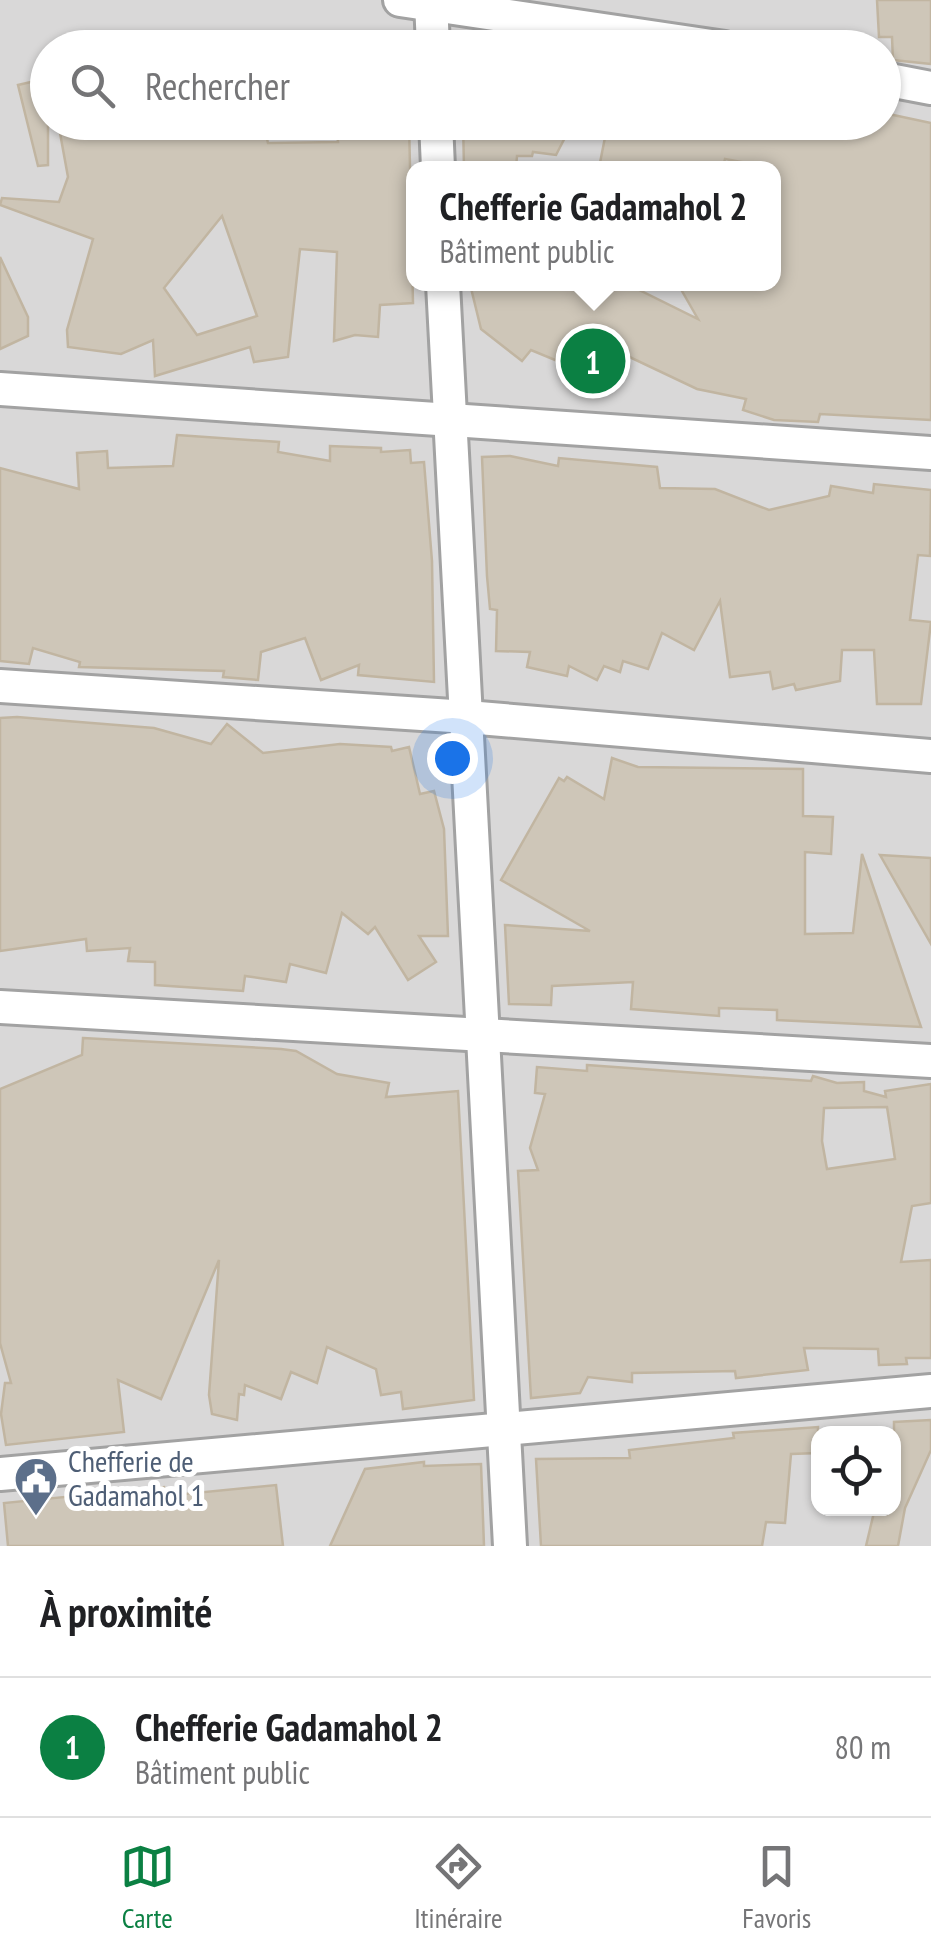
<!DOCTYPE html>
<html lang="fr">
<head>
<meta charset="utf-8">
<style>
  body { margin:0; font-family:"PT Sans Narrow",sans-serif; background:#f2f2f2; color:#202124 }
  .controls { position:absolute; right:30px; bottom:30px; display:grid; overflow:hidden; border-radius:20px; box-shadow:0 2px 8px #0004 }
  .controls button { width:90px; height:90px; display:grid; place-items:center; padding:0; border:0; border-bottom:2px solid #e0e0e0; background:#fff; color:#202124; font:50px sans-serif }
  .you { position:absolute; left:452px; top:758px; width:35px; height:35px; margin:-25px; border:8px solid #fff; border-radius:50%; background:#1a73e8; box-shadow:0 0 0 15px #1a73e833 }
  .badge { display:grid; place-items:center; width:65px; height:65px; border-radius:50%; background:#0b8043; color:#fff; font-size:32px; font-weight:700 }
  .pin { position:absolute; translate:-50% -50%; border:5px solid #fff; box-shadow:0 2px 10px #0006 }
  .popup { position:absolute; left:406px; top:161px; width:375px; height:130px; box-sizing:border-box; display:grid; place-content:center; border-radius:20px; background:#fff; filter:drop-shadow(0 2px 8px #0005); font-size:32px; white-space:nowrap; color:#757577 }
  .popup b { font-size:38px; color:#202124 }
  .popup::after { content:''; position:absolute; left:50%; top:100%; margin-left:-20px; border:20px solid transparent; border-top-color:#fff }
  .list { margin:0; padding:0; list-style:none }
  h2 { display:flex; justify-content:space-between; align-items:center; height:130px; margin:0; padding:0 40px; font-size:42px }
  h2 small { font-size:32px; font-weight:400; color:#757577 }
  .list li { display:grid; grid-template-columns:65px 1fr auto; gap:30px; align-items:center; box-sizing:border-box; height:140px; padding:0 40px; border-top:2px solid #e0e0e0 }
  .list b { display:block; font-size:38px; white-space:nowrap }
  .list p { margin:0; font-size:32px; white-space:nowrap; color:#757577 }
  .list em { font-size:32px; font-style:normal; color:#757577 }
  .icon { flex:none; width:55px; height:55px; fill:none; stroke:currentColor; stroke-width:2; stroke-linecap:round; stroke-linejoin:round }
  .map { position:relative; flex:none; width:931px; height:1546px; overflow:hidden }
  .search { position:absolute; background:#fff; box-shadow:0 2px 8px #0004; left:30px; right:30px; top:30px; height:110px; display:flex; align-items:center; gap:25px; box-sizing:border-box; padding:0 35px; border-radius:55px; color:#757577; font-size:38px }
  .sheet { height:270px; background:#fff }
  nav { display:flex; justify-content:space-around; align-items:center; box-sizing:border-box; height:140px; border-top:2px solid #e0e0e0; background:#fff; font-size:28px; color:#757577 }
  nav a { display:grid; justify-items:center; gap:5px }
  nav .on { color:#0b8043 }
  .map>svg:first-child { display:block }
</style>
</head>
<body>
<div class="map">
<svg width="931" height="1546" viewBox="0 0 931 1546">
  <rect width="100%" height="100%" fill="#eeecdf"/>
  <!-- residential -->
  <path fill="#d9d8d8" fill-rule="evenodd" d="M0,0H931V1546H0ZM48,48H884V122H48ZM413,168H773V284H413ZM818,1434H894V1508H818Z"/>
  <!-- building -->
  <g fill="#cec6b8" stroke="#c1b5a1" stroke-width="2.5" fill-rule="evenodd">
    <path d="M877,0H931V64L893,60L892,37H879Z"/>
    <path d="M48,78V165L38,166L18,85Z"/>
    <path d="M884,113L931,123V420L820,414L818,422L774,420L743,410L746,399L697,389L617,351L606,381L531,350L522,361L481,329L470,284H627L698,319L678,284H773V168L725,159L723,168H599L608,122H732L780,137L784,122L831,129L832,122H884Z"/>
    <path d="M58,122H263L268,143L338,142L336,124L409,122L413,303L380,305L378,337L355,335L334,341L337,252L300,249L288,357L254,362L250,347L155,376L153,340L121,354L68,347L67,330L93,239L0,205L2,198L59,202L68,177ZM222,216L257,316L197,335L164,288Z"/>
    <path d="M463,122H573L556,155L533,152L532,156H517L516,168H464Z"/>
    <path d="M0,257L28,317V336L0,349Z"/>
    <path d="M177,435L279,442L278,452L330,461V446L381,448V452L410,450L411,463L424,462L432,561L434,682L358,675L359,665L321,680L305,638L261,652L258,680L223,677L224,671L79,667L80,662L33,648L29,664L0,661V468L79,489L77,453L107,451L108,468L173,466Z"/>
    <path d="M510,456L558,466L559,458L657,467L660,488L715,489L769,510L829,496L831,486L873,493L874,484L931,490L930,556L918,555L910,620L931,622L921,704H877L874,650H842L840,681L796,690L794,684L773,689L770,672L730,677L720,601L694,650L662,633L648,669L623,661L620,672L604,666L597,680L569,666L567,676L527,667L530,652L496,651L497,610L490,609L487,576L482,457Z"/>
    <path d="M17,717L154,728L211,744L227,724L263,753L340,744L391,747L392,751L409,747L420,794L434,791L444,829L448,936H419L436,962L408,980L375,927L368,934L342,913L326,973L290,964L286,982L245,976L243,991L155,985V962L128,961L130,948L87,951L86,939L0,951V718Z"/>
    <path d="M612,758L638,767L803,769V816L833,817L831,854L805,852V934L853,933L862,854L921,1027L777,1020V1010L719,1008V1016L631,1009L633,982L552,986L551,1005L509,1004L505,925L590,931L501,880L559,778L564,781L567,777L604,799Z"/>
    <path d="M880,855L931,858V944Z"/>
    <path d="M83,1038L281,1049L296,1051L337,1074L389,1083L386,1097L458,1091L474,1400L403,1409L401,1392L381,1395L376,1369L327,1347L317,1383L291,1372L281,1399L245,1385L244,1395L239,1394L237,1420L212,1414L209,1395L219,1260L161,1399L118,1380L124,1432L6,1445L1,1414L5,1383H11L0,1343V1089L82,1055Z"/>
    <path d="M587,1065L811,1081L813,1076L837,1083L864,1082V1091L886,1097L885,1091L931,1084V1203L912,1206L901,1262L931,1260V1358H906L907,1364L879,1365L878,1349L804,1348L808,1370L736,1378L735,1371L632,1373V1382L588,1377L580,1393L531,1398L518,1171L538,1170L530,1148L545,1094L535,1093L537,1067L587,1071ZM887,1107L895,1159L827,1169L822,1141L824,1108Z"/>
    <path d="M931,1420V1450L905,1508L898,1546H866L875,1508H894V1422Z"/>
    <path d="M818,1427V1453L791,1454L785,1523L766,1522L762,1546H541L536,1459L630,1458L629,1450L734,1438L733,1433Z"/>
    <path d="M424,1462V1466L481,1464L484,1546H330L365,1469Z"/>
    <path d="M276,1485L283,1546H8L4,1503L164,1487L165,1496Z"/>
  </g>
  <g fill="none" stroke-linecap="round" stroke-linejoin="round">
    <defs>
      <g id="minor">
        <path d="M400,0L725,48"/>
        <path d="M431,0L433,48"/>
        <path d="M884,79L931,88"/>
        <path d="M436,122L438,168"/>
        <path d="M443,284L510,1546"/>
        <path d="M0,389L931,453"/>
        <path d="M0,686L467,717L931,756"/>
        <path d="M0,1007L931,1061"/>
        <path d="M0,1474L931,1391"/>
      </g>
    </defs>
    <!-- minor casing -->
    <use href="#minor" stroke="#a2a2a2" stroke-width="38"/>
    <!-- minor -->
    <use href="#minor" stroke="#fff" stroke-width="32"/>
  </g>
  <!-- icons -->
  <defs>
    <symbol id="civic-pin" viewBox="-11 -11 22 30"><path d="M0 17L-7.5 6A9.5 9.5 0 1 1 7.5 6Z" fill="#5c6f8a" stroke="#fff"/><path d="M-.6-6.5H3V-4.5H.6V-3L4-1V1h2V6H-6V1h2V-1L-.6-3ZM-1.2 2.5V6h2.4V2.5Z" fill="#fff"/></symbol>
  </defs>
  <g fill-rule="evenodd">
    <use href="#civic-pin" x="11" y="1454" width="50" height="68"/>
  </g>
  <g text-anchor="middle" stroke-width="10" stroke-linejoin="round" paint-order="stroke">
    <!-- service labels -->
    <g font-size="30" fill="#4e5e75" stroke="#fff" text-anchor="start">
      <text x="68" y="1472">Chefferie de<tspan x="68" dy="34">Gadamahol 1</tspan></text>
    </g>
  </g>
</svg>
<div class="controls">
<button><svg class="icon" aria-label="locate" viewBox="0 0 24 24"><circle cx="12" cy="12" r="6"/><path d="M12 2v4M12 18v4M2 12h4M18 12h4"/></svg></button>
</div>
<div class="you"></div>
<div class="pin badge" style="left:593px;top:361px">1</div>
<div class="popup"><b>Chefferie Gadamahol 2</b>Bâtiment public</div>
<div class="search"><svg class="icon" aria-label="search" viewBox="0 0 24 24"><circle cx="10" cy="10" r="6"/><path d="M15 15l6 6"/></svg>Rechercher</div>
</div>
<section class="sheet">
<h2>À proximité<small></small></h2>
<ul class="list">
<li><span class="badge">1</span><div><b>Chefferie Gadamahol 2</b><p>Bâtiment public</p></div><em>80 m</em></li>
</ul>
</section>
<nav>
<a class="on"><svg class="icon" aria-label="map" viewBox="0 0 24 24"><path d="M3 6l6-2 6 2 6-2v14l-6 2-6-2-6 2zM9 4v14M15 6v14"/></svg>Carte</a>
<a><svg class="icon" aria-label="directions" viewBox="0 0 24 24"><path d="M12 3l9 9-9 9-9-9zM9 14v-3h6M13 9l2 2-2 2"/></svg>Itinéraire</a>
<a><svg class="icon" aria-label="saved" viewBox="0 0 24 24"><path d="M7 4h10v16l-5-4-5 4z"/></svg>Favoris</a>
</nav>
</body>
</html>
